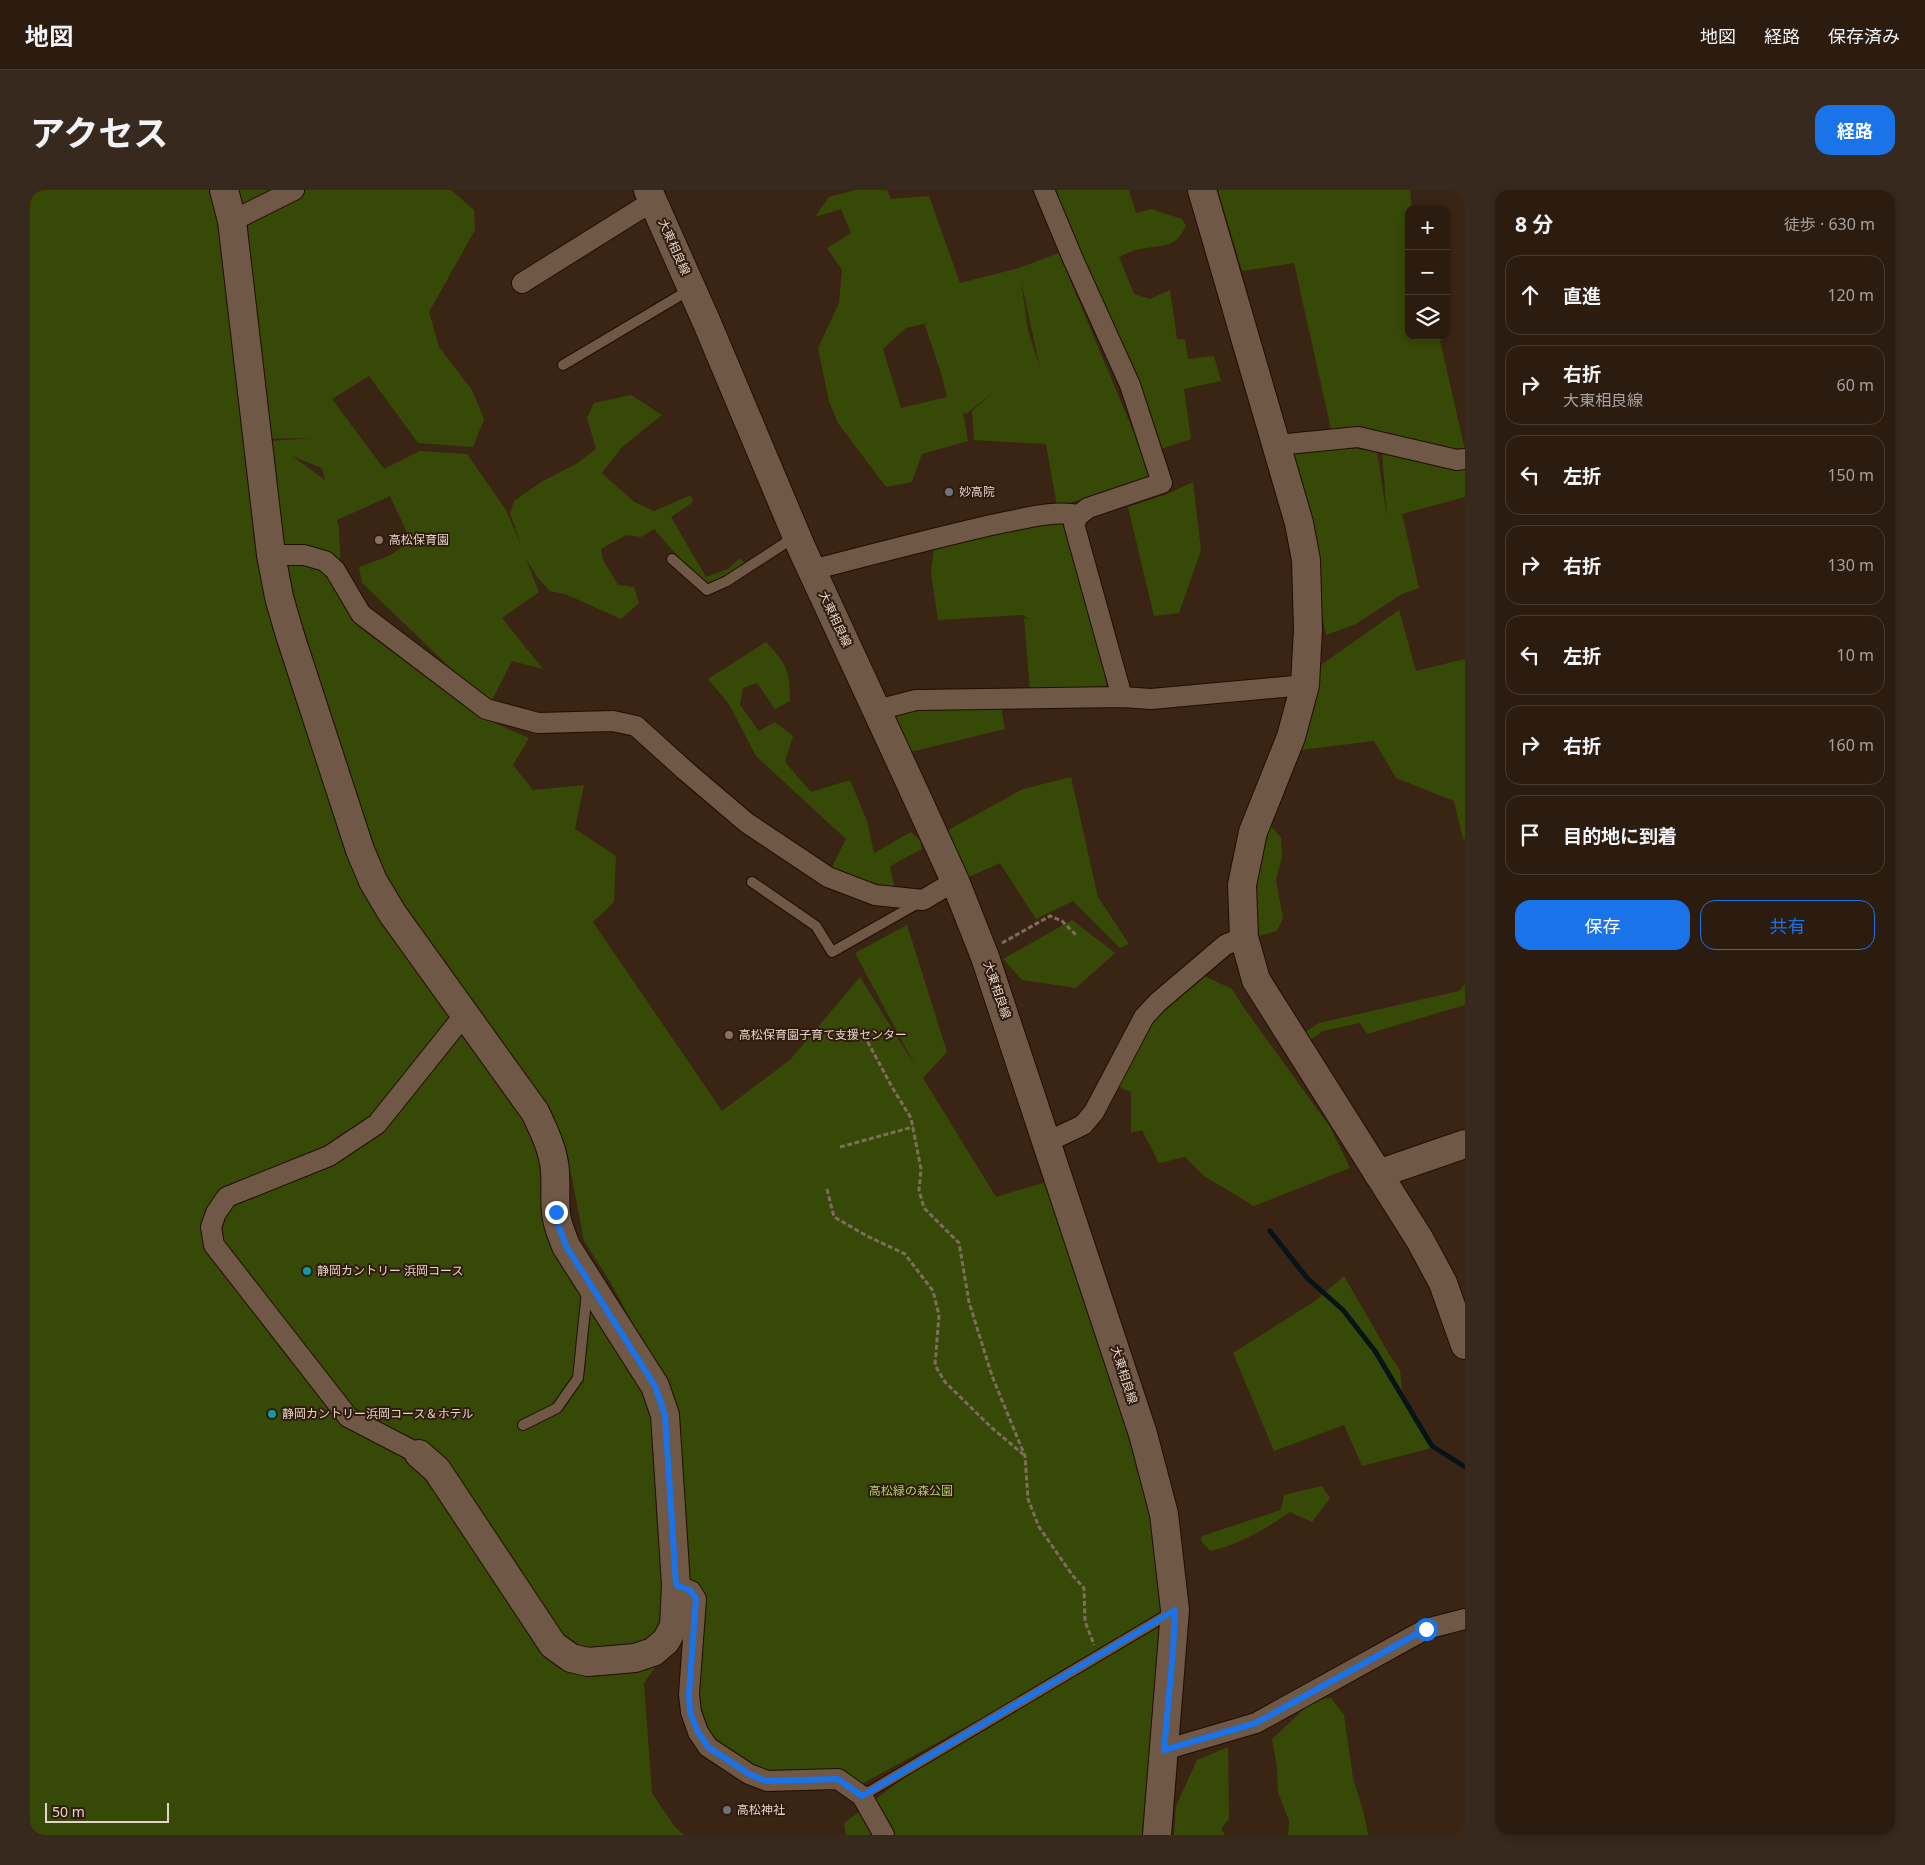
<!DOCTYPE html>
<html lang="ja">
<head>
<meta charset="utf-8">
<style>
  body { margin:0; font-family:"Noto Sans","Noto Sans JP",sans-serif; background:#38291e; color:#f1f3f6 }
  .controls { position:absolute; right:15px; top:15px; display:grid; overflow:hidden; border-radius:10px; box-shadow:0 2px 8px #0003 }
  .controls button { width:45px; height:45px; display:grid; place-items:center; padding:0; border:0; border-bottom:1px solid #483a30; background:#2c1c10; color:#f1f3f6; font:25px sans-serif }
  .scale { position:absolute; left:15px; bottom:12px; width:124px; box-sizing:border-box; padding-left:5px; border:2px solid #e3d4cb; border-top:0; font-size:14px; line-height:18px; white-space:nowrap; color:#e3d4cb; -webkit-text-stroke:4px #301b0c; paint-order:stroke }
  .stop { position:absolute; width:15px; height:15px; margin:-11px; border:4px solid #1a73e8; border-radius:50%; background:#fff }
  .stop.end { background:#1a73e8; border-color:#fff; box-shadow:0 1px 5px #0008 }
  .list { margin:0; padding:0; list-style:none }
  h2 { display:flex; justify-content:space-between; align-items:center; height:65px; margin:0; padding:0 20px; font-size:21px }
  h2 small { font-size:16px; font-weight:400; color:#a6a19f }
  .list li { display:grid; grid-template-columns:32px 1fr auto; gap:15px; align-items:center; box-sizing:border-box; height:80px; margin:0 10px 10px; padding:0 10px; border:1px solid #483a30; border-radius:15px }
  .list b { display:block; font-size:19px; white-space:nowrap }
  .list p { margin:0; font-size:16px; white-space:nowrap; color:#a6a19f }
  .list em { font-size:16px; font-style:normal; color:#a6a19f }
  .actions { display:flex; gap:10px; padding:15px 20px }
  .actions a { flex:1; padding:11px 0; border:1px solid #1a73e8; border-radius:15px; text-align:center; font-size:18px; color:#1a73e8 }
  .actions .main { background:#1a73e8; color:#fff }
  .icon { flex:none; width:28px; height:28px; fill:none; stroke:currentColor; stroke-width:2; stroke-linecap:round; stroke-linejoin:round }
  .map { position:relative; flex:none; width:1435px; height:1645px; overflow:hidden; border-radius:15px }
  header { display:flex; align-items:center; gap:30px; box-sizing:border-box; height:70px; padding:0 25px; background:#2c1c10; border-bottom:1px solid #483a30 }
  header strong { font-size:24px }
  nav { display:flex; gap:28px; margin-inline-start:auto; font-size:18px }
  .intro { display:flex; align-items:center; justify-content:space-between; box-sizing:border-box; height:120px; padding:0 30px }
  h1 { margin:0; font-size:35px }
  .button { padding:12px 22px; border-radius:15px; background:#1a73e8; color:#fff; font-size:18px; font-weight:700 }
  main { display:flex; gap:30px; padding:0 30px }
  aside { flex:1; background:#2c1c10; border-radius:15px; box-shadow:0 2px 8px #0003 }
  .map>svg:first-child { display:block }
</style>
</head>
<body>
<header>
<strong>地図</strong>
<nav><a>地図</a><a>経路</a><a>保存済み</a></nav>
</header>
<div class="intro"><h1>アクセス</h1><a class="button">経路</a></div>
<main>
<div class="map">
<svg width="1435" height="1645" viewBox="0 0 1435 1645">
  <rect width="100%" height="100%" fill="#3a2515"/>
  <!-- green -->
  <g fill="#374907" fill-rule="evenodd">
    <path d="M0,0H421L444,20L445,40L399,122L409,157L442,200L454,229L443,257L388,253L339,186L302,209L354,279L390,261L437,264L476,320L492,358L480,323L484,311L511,292L546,274L566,259L557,228L564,213L601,205L632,225L592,257L572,283L604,312L624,321L661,305L663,312L641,327L676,387L698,379L710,368L717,376L678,398L668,389L624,339L611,347L596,345L571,359L573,370L588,395L604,397L609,413L591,429L535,404L520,401L507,387L496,369L509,402L472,428L513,479L482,471L460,514L430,487L332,393L329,377L359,366L381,351L360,306L307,330L309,337L312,411L329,437L446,525L499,548L483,575L503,600L554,595L545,639L586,666L584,712L563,732L692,921L760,870L830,787L886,877L825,763L877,735L917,862L893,888L966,1007L1019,991L1124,1318L1136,1432L1117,1645H816L814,1633L871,1590L1102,1446L830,1595L738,1582L720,1574L688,1555L677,1540L670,1520L668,1502L675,1424L671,1414L614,1493L622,1603L645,1637L654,1645H0ZM282,248L227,252L243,258L252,353L272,439L223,327L213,249ZM262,266L292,278L295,289V290ZM367,704L522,922L542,988L554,1051L579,1090L635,1191L579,1143L505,947Z"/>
    <path d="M825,0H857L861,9L899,6L930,93L989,78L1029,63L1119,279L1116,292L1027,316L1016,254L944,250L942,221L965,201L936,224L933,222L938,251L892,264L882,292L856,297L808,233L799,211L788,158L809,113L812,80L797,58L821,43L811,19L785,27L799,7ZM991,90L1010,178L998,140ZM897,133L895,135L911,183L917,207L871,218L853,159L876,138Z"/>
    <path d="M1026,0H1099L1106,23L1121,19L1152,29L1156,36C1145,57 1137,55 1116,58C1107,59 1097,63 1089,67L1104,104L1120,109L1140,100L1147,149H1155L1158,169L1184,166L1191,191L1154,199L1161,249L1128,260Z"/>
    <path d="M1188,0H1380L1382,19H1379V146H1409L1435,260L1301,239L1264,73L1212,81Z"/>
    <path d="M1306,255L1347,262L1357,327L1352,261L1435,275V307L1372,324L1389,398L1372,404L1326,434L1296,445L1261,262Z"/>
    <path d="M1163,292L1171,360L1149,423L1124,426L1098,317L1137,304Z"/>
    <path d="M1034,327L1077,494L1073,502L1000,500L994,428L1000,429L992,425L908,430L901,383L904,359Z"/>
    <path d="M1369,420L1386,481L1435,469V649H1433L1424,611L1366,588L1344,551L1271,560L1285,516L1291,475Z"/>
    <path d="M736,452C757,475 760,480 760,511L745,519L727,493L713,498L710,515L729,541L745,532L763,546L755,572L781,602L820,590L837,631L844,663L881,642L890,650L892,659L860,676L865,701L843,698L801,679L816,649L726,566L699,514L678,489Z"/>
    <path d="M971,517L975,539L872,564L853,521Z"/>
    <path d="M1041,587L1068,707L1099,754L1090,758L1043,711L1006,729L970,673L932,690L909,645L993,599Z"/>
    <path d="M1241,636L1251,648L1252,667L1246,690L1253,728L1247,741L1229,746L1225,735L1229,666Z"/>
    <path d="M1042,730L1085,763L1046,798L992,790L973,769Z"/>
    <path d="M1170,784L1202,799L1214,818L1300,937L1320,978L1224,1016L1174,986L1155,967L1129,973L1112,940L1101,943V902L1083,894C1107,854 1132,812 1170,784Z"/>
    <path d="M1435,794V815L1337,844L1330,833L1293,841L1277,852L1271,845L1289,833L1429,801Z"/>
    <path d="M1314,1086L1359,1164L1370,1180L1373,1210L1397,1253L1402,1258L1332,1276L1314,1235L1244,1261L1203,1163L1285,1111Z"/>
    <path d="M1292,1296L1300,1308L1282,1332L1260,1322C1236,1339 1208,1355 1180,1361L1171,1351L1172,1346L1251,1320L1254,1305Z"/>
    <path d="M1301,1508L1314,1525L1323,1588L1334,1624L1338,1645H1258L1259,1631L1248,1602L1247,1578L1242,1549L1285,1509Z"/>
    <path d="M1198,1557L1199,1629L1191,1639L1195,1645H1144L1146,1616L1167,1570Z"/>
  </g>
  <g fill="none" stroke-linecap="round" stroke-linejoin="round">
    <!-- stream -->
    <path stroke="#061419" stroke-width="5" d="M1240,1041L1277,1088L1313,1120L1345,1161L1402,1256L1435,1277"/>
    <defs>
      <g id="lane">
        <path d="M533,175L661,99"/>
        <path d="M642,369L677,400L697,391L766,346"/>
        <path d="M722,692L786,736L802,762L890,712"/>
        <path d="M493,1235L527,1218L548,1188L557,1101"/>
        <path d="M832,1606L1142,1422"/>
      </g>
      <g id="street">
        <path d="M1014,0L1043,69L1100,195L1132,293L1058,318L1049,325L1044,334L1092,507"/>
        <path d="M202,31L264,0"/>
        <path d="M492,93L623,11"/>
        <path d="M1247,255L1328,247L1427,270L1435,269"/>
        <path d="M241,365H274L295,371L305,380L331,424L456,519L508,533L583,531L606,536L657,582L717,633L798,687L845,705L893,710L925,691"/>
        <path d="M782,380C843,364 904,348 966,334C993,329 1022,320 1049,325"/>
        <path d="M847,520L886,510L1092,507L1121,509L1275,495"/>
        <path d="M1017,952L1053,935L1064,922L1114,827L1128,812L1195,755L1214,747"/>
        <path d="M389,1264L318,1227L184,1055L181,1037L186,1023L197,1007L299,966L347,934L435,824"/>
        <path d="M646,1395L661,1401L666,1409L659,1504L661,1522L668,1542L678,1557L719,1584L737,1591L808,1589L832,1606L854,1645"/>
        <path d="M1134,1560L1226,1533L1396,1439L1435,1429"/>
      </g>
      <g id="secondary">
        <path d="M194,0L202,31L241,365L249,407L259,442L330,660L343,691L362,723L505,922C513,939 521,955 524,973C527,990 524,1006 526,1023C527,1035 532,1045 536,1056L625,1196L635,1225L646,1395L644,1436L636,1451L623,1462L605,1468L558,1472L541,1468L523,1455L407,1280L389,1264"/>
        <path d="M618,0L677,133L772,359L883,599L925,691L955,767L1113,1244L1134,1324L1145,1420L1127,1645"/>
        <path d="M1172,0L1269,333L1276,370L1278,439L1275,495L1261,547L1223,642L1212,695L1214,747L1226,790L1390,1050L1413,1093L1435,1155"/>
        <path d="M1348,984L1435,954"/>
      </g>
    </defs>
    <!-- lane casing -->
    <use href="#lane" stroke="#210d01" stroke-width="12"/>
    <!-- street casing -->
    <use href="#street" stroke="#210d01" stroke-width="22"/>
    <!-- secondary casing -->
    <use href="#secondary" stroke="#210d01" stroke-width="30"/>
    <!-- path -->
    <g stroke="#7f6c5f" stroke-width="3" stroke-dasharray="5 2.5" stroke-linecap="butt">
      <path d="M972,753L1020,726L1032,731L1046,745"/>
      <path d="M834,845L862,897L881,928L891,979L889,1000L894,1018L929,1053L939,1112L962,1186L995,1266L998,1309L1009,1337L1043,1386L1054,1398L1055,1431L1064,1455"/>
      <path d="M810,957L883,937"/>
      <path d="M797,999L804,1027L837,1046L875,1064L903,1101L909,1125L905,1175L915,1192L962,1238L994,1265"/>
    </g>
    <!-- lane -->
    <use href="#lane" stroke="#705847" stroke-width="10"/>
    <!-- street -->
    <use href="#street" stroke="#705847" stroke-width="20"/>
    <!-- secondary -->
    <use href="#secondary" stroke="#705847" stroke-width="28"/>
  </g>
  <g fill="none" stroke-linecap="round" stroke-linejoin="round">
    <!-- route -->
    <path stroke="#1a73e8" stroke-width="6" d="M526,1022L529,1037L536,1056L625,1196L635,1225L646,1395L661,1401L666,1409L659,1504L660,1522L668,1542L678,1557L719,1584L736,1591L808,1589L832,1606L1145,1420L1143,1461L1134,1560L1226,1533L1396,1439"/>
  </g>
  <!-- markers -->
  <g fill="#6b7280" stroke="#301b0c" stroke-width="2">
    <circle cx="919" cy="302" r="5"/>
    <circle cx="697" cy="1620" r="5"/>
  </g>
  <g fill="#8d6e63" stroke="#301b0c" stroke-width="2">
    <circle cx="349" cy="350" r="5"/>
    <circle cx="699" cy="845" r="5"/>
  </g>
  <g fill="#0f9aa8" stroke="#301b0c" stroke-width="2">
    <circle cx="277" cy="1081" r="5"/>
    <circle cx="242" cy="1224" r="5"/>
  </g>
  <g text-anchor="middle" stroke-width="4" stroke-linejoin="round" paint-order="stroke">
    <!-- street labels -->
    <g font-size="12" fill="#e3d4cb" stroke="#301b0c">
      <text transform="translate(644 57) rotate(66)" y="4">大東相良線</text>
      <text transform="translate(805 429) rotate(65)" y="4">大東相良線</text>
      <text transform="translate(967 800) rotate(71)" y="4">大東相良線</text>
      <text transform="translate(1094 1185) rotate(72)" y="4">大東相良線</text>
    </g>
    <!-- poi labels -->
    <g font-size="12" fill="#e3d4cb" stroke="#301b0c" text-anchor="start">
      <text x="929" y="306">妙高院</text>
      <text x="359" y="354">高松保育園</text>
      <text x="709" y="849">高松保育園子育て支援センター</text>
      <text x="287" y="1085">静岡カントリー 浜岡コース</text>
      <text x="252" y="1228">静岡カントリー浜岡コース＆ホテル</text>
      <text x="707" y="1624">高松神社</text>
    </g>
    <!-- park labels -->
    <g font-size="12" fill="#aed367" stroke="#301b0c">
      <text x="881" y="1305">高松緑の森公園</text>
    </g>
  </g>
</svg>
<div class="controls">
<button>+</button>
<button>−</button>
<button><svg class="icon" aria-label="layers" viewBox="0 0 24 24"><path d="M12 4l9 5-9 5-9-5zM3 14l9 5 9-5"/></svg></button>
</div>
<div class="scale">50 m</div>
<div class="stop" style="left:1396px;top:1439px"></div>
<div class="stop end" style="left:526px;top:1022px"></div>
</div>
<aside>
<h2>8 分<small>徒歩 · 630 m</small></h2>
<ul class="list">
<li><svg class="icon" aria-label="ahead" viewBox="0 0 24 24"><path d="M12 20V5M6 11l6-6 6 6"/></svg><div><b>直進</b></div><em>120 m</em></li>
<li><svg class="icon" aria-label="right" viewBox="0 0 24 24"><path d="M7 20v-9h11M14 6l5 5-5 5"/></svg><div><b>右折</b><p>大東相良線</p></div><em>60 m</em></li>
<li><svg class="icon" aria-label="left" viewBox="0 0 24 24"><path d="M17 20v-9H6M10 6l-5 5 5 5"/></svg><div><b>左折</b></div><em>150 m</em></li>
<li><svg class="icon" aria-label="right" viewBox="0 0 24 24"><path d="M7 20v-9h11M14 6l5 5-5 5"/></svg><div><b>右折</b></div><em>130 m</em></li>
<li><svg class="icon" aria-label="left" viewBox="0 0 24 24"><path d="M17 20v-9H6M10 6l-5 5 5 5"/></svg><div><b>左折</b></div><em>10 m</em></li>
<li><svg class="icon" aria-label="right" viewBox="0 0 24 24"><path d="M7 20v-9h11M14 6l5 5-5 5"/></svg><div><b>右折</b></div><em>160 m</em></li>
<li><svg class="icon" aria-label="arrive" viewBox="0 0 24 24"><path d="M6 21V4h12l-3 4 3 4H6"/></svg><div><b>目的地に到着</b></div></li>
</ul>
<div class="actions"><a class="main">保存</a><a>共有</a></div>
</aside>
</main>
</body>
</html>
